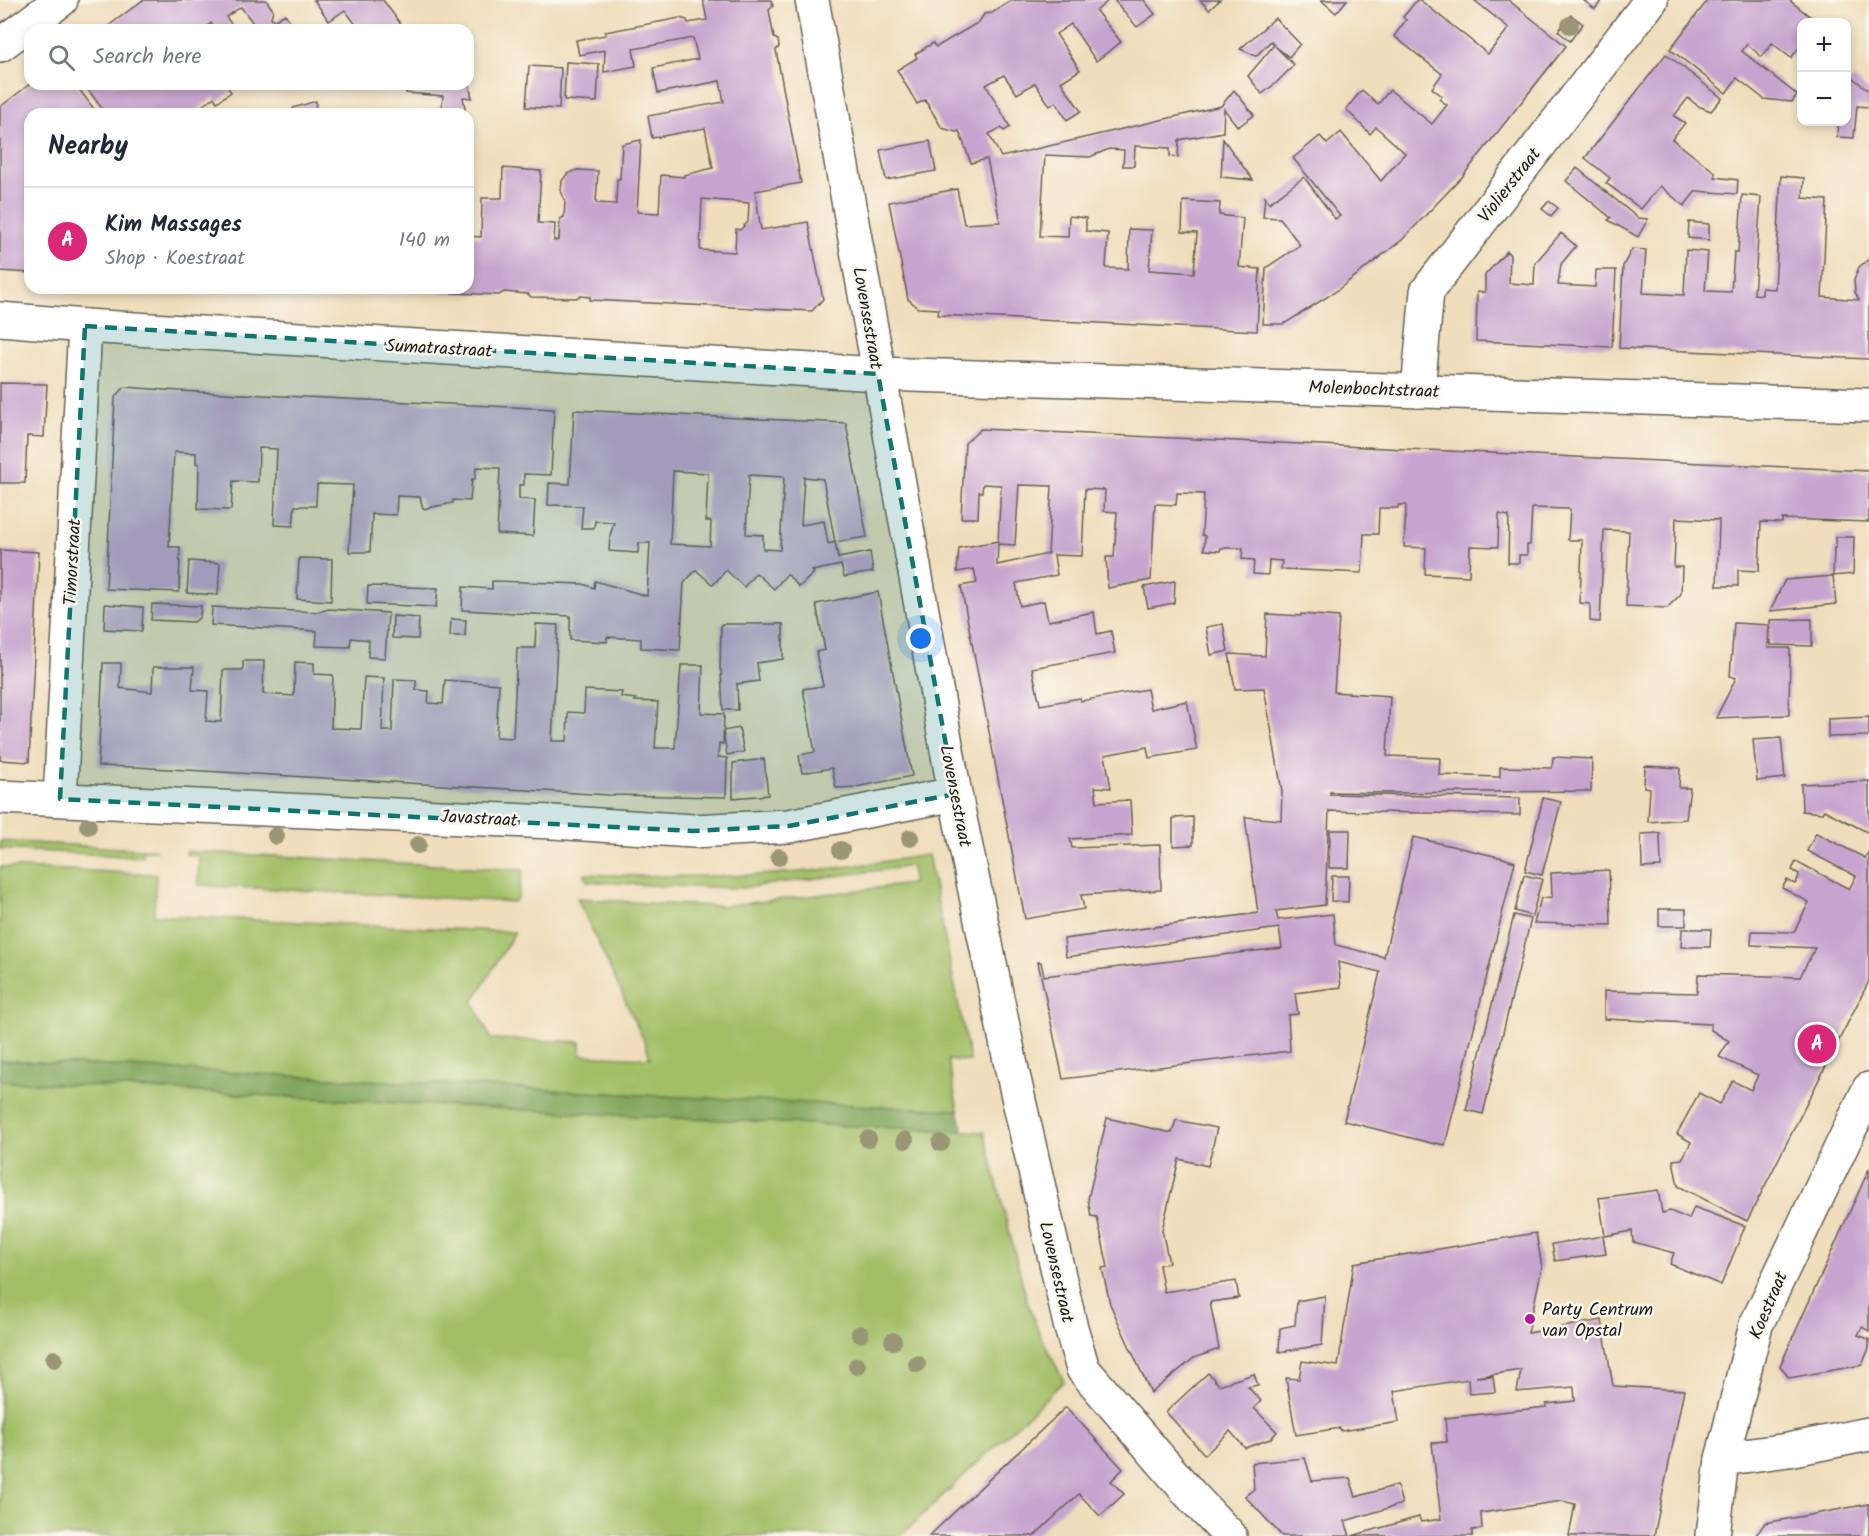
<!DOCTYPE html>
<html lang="en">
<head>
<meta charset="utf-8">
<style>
  body { margin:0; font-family:Kalam,sans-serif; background:#f6f6f7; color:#1f2937 }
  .controls { position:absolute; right:18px; top:18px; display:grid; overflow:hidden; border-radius:12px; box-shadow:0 3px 9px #0003 }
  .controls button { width:54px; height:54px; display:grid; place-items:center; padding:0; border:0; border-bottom:2px solid #e0e1e3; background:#fff; color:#1f2937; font:30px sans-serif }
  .you { position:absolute; left:921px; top:639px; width:21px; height:21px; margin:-15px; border:4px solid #fff; border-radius:50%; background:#1a73e8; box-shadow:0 0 0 9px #1a73e833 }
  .badge { display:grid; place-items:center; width:39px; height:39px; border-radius:50%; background:#db2777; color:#fff; font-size:20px; font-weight:700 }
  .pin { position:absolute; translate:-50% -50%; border:3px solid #fff; box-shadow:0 2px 6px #0006 }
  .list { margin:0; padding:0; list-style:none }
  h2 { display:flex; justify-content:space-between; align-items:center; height:78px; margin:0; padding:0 24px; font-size:26px }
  h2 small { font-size:20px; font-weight:400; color:#747a83 }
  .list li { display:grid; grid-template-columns:39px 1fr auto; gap:18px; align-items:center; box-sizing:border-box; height:108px; padding:0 24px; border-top:2px solid #e0e1e3 }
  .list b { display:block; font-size:22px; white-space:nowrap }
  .list p { margin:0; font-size:20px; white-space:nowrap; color:#747a83 }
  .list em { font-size:20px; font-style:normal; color:#747a83 }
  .icon { flex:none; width:33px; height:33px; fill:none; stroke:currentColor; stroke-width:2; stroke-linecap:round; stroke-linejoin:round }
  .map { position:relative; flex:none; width:1869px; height:1536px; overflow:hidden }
  .search { position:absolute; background:#fff; box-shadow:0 3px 9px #0003; left:24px; top:24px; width:450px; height:66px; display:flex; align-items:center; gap:15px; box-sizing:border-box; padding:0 21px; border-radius:18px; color:#747a83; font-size:22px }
  .panel { position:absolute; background:#fff; box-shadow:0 3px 9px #0003; left:24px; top:108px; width:450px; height:186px; border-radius:18px }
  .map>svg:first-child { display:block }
</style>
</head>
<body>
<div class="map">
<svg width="1869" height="1536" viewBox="0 0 1869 1536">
  <rect width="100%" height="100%" fill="#fbf7ec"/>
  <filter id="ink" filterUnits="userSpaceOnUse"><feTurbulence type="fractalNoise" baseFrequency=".0167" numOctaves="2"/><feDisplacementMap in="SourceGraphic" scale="12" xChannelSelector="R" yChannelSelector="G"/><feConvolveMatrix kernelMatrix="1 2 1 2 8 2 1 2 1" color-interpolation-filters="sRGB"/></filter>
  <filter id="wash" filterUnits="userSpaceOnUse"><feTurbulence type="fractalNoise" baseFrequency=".008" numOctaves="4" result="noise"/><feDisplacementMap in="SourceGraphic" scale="24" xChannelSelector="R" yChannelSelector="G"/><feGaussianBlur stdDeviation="1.35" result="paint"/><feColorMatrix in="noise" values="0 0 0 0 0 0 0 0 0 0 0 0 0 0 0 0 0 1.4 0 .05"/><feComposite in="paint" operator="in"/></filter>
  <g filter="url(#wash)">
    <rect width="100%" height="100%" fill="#efddbb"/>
    <!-- green -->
    <g fill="#a2bf66" stroke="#5f6e41" stroke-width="1.5">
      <path d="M0,841L157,850H143L142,857L0,849Z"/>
      <path d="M186,851L523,870L518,897L514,902L198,885L199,856L186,854Z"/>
      <path d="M928,855L970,1061L948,1060L958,1110L640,1095L0,1060V867L156,874L154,915L515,932L473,1002L491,1039L581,1042V1055L650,1058L646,1045L577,898L661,904L723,906L912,884V866L742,888L665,886L587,881L585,874C652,877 719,878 787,873C834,870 881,862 928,855Z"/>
      <path d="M0,1081L639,1116L984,1132L1027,1301L1039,1333L1064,1381L900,1536H0Z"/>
    </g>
    <!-- forest -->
    <path fill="#81a65b" stroke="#4e613c" stroke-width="1.5" d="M0,1060L640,1095L958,1110L963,1131L639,1116L4,1081H0Z"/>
    <g id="blocks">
      <!-- building -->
      <g fill="#c7a4cf" fill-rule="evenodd">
        <path d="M143,0H266L273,10L271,17L274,21L285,14L295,28L292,30H258L241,7L226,17L236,30H216L211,23L202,30H103Z"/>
        <path d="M314,0H383L405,30H360L345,10L329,21Z"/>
        <path d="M703,0H771L773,6L769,10L774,38L778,40L779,47L776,50L801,183L755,191L761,230L808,222L823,299L812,311L590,300V297L580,296L576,298L531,297L528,294L504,292L499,295L390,290V288H468V236L481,237L482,198H502L503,168L541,171L538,223L555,224L554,241L559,240L560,219L564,217L565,201L561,191L562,181L567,174L577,170L598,171L596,203L616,204L617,179H620L622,144L641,140L637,212L659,213L661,175L684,177V175L713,168L705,128L652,138L648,116L724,102L720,81L658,93L653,68L698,59L693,38L633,49L636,66L604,72L605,50L579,55L576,40L606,35L605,32L680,18L687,20L688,23L707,20ZM702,199L749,203L748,222L740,230L736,229L735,252L700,250Z"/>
        <path d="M1012,0H1109L1096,11L1121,42L1096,61L1071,24L1056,34L1080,70L1061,82L1081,111L1067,120L1056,102L1050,106L1035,83L1017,94L1004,75L986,85L1010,127L1004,131L1001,128L989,134L1001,157L1221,106L1234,90L1254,115L1238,127L1224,109L1223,132L1179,140L1178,157L1170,156V148L1135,146L1134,166H1123L1124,150L1109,149L1090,157L1045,155L1040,236L1068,237L1069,216L1086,218V231L1108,233L1106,268L1128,269L1129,229L1152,230L1149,270L1194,273L1197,233L1182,232L1183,201L1220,203L1219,215L1243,218L1239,267L1260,269L1257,331L938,315L939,309L918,308L908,299L889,202L957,189L964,224L1000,222L987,159L971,163L959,131L956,132L942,128L925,100L917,104L897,70L917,58L915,54L933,43L936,47L938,46L979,22L984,14L992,13Z"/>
        <path d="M1114,0H1144L1155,14L1137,27Z"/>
        <path d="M1200,0H1220L1209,10Z"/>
        <path d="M1321,0H1347L1336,13Z"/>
        <path d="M1417,0H1420L1488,54L1509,28L1474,0H1508L1566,46L1462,177L1403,239L1335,292L1284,324H1263L1266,268L1300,245L1280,218L1263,217L1265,196L1269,203L1304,177L1335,219L1340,216L1293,158L1320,136L1327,144L1341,132L1381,181L1405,153L1376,127L1370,134L1346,109L1362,90L1378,104L1390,90L1432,124L1447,105L1439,99L1442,96L1432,88L1442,74L1394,36L1406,20L1403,17Z"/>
        <path d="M1583,0H1602L1595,9Z"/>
        <path d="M1708,0H1789L1817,22H1802V44L1791,58L1772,43L1762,57L1747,44L1742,51L1797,95L1792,102L1764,99L1737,78L1726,93L1670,49Z"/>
        <path d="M1571,15L1583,24L1570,41L1558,31Z"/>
        <path d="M1275,18L1300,44L1289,57L1275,46L1294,65L1277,82L1262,94L1248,76L1274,45L1271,41L1256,56L1240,49Z"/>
        <path d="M1666,54L1722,98L1711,111L1698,106L1688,98L1674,116L1685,123L1672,139L1715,172V177L1738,180L1737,194L1696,191L1684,206L1660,186L1641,209L1606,183L1610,178L1585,158Z"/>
        <path d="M566,62L599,64L597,102L564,100Z"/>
        <path d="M529,66L561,68L559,109L526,107Z"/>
        <path d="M1853,78L1869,91V107L1857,106L1854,138L1837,137L1838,122H1846V86Z"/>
        <path d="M30,84H75L98,114H30V273L0,271V107Z"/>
        <path d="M84,84H225L231,92L217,102L214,97L191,114H106Z"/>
        <path d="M406,84H469L472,98L463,97L466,114H441L443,96L406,93Z"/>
        <path d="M316,101L315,114H293V108Z"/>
        <path d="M1223,139L1253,180L1221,177Z"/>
        <path d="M930,141L936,171L886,180L880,150Z"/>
        <path d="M1577,168L1638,218L1648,219L1638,237L1608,220L1611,218L1566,181Z"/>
        <path d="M1781,176L1804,178L1803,198L1827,200L1822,297L1859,300L1855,292L1854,280L1859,267L1869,259V359L1619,348L1623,266L1632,249L1646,250L1643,293L1684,295L1686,250L1708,252L1705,291L1731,292L1734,252H1738L1742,195L1761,197L1754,294L1762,295V288L1775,289Z"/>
        <path d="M1549,201L1558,208L1551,216L1542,209Z"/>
        <path d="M1689,222L1709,224V240L1688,238Z"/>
        <path d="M1561,233L1576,246L1561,264L1558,285L1595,287L1596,270H1616L1612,347L1476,341L1477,292H1485V275L1507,251L1510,255L1509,283L1534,285L1535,263Z"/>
        <path d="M0,383L47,384L44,437L27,436L25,483H0Z"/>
        <path d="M125,387L179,391L554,409L551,475L524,474V485H519V499L535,500L533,536L497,534L500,468L476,467L475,479H472L470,501L453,500V503L423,509L420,497L397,496L396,515L372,514L370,552H349L353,485L317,484L316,506H295L293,526L274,525L277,449L259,448L258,482L233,481L231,510L198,509L199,464L196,463V453L174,452L169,547H180L179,592L106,589L115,397Z"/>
        <path d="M574,410L846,423L867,537L835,542L823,479L804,477L801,525L824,521L828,544L835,542L838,558L870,552L873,572L844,577L841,565L812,571L814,573L799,587L787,574L774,589L756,573L744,587L726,570L713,585L696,570L684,583L680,650L641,648V639L607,637V642L570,640V616L462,610L463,587L492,589V581L583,584L594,588L595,581L647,596L650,543H639L638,553L609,551L610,536L614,522L595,521L594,528H581L583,506L548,505L549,483L570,484ZM673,471L708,473L706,521H711L710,546L670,544ZM749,475L784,477L780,550L763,549V535L746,534Z"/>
        <path d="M981,429L1869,471V522L1782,519V523L1761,522L1759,571L1738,570V586H1717L1719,520L1676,518L1674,567H1682L1681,594L1667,608L1626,606L1629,531L1604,530L1600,622L1590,621V604L1580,603L1582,540H1568L1570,509L1532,508L1530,545H1527V555H1519V563H1508L1509,516L1499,514L1498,547L1470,546L1469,576L1425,574L1426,548L1404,547L1406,505H1398V508H1379L1378,534H1364L1362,573L1281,569L1282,561L1269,560L1268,575L1253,574L1254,560L1242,559L1243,548H1221L1220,551L1204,550L1205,536L1202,535L1204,494L1177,493L1176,505L1155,504L1151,580L1108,588L1106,557H1114L1117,512L1104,511L1105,490L1085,489L1082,556L1054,555L1057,575L1016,583L1020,606L1044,601L1048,621L1094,612L1097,634L1111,631L1115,653L1032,668L1040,705L1080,698L1081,701L1147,689L1151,709L1187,701L1197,750L1149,758L1147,747L1105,755L1111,788L1095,787L1097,802L1130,800L1132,835L1070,839L1072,848L1160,845L1161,890L1081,895L1084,909L1025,919L961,586L977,583L974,569L957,572L959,548L998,541L1001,485L983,484L982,492H979L978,518H961L965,443ZM1019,485L1052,486L1048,554L997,565L998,544L1015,545Z"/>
        <path d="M1836,537H1854L1853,574L1833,576L1834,548H1836Z"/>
        <path d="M0,550L39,552L29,762L0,760Z"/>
        <path d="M299,558L332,559L331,601L297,599Z"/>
        <path d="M189,561L220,563L218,595L187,593Z"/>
        <path d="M1833,576L1836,604L1770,611L1785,580Z"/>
        <path d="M1175,581L1174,603L1148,608L1144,587Z"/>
        <path d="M368,586L438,588L436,607L367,604Z"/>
        <path d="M878,592L912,776L856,787L836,788L832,768L802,773L799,755L815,752L803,689L823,686L816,652L825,650L816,604Z"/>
        <path d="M105,604L143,607L142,631L104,629Z"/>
        <path d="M152,604L201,606L200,617L194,622L151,620Z"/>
        <path d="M212,607L318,612L329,609L388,613L385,658L368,657L369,640L351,638L350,647L316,646L317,631L211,625Z"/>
        <path d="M1267,614L1301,616V614L1339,617L1334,692L1390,696L1387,756L1440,758L1439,775L1500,777V767L1552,768L1553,757L1592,759L1591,791L1386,793L1330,792V794L1520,798V815L1329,811L1325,905L1276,911L1278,920L1333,914L1336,945L1384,957L1413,837L1503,858L1515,862L1445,1145L1435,1143V1144L1344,1121L1380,972L1338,962L1341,987L1295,993L1298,1014L1288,1015L1290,1051L1063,1079L1038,962H1041L1044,976L1282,948L1279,928L1066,957L1064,939L1258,913L1245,817L1281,820L1282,791L1264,688L1235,689L1229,654L1265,656Z"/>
        <path d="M393,616L419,618L418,639L392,638Z"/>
        <path d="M451,619L466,620L465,636H450Z"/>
        <path d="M1812,619V646L1771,645L1770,620Z"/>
        <path d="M1734,623L1769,625L1768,648H1790L1789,715L1716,718L1736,678L1730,676Z"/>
        <path d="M536,624L558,625L552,741H567L568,712L584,713L585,690L622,692L621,697L636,699L635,701L658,702L655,748H675L681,665H703L701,713L724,714L723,744L719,743L718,757L727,758L726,797L609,795L135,767L98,766L103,663H121L120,688L152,692L153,667H194L192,690L208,691L206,721L221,722L223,670H243V661H264L263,694L294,696L295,662L314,663V674L333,675L331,728L361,729L364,677L384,678L382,731H392L394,679L416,680V690L429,691L428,703L443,704L445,680L499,684L496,737L513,738L517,648H535Z"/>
        <path d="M721,624H783V659L757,663L759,681L737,684L738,710H723L721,670L720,669Z"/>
        <path d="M1223,624L1228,651L1211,655L1206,627Z"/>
        <path d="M1869,717V736L1828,737V719Z"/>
        <path d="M739,728L744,752L727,755L723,731Z"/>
        <path d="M1781,738L1785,778L1757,781L1753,740Z"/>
        <path d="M764,759L768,795L733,798V763Z"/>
        <path d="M1645,766L1680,768L1679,788H1690L1686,819L1648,822L1650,788L1644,787Z"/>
        <path d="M1869,781V833L1824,810L1822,813L1802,811L1801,784Z"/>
        <path d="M1543,798L1561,802L1542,875L1525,871Z"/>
        <path d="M1193,817V845L1173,846V818Z"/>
        <path d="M1330,830H1350L1349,868H1329Z"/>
        <path d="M1660,833L1661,867L1642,868L1641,834Z"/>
        <path d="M1816,833L1865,858L1869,851V981L1747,1221L1678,1186L1673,1160L1682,1159L1691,1142L1677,1134L1699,1093L1720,1104L1733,1081L1751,1090L1758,1075L1719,1057L1729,1041L1711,1030V1024L1604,1019V991L1697,993L1698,974L1800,977L1815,948L1751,945L1752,931L1794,932L1809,902L1782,888L1787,880L1795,884L1798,879L1799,874L1792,870L1796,861L1849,889L1856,876L1807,851Z"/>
        <path d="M1609,870L1611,925L1534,923L1541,898L1552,897L1551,873Z"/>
        <path d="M1524,875L1542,879L1532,916L1515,911Z"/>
        <path d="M1332,876H1349L1348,902L1331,901Z"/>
        <rect x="1659" y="909" width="27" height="17"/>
        <path d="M1514,915L1531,919L1483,1114L1466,1110Z"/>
        <path d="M1682,929H1711L1710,947H1681Z"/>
        <path d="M1107,1118L1172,1133L1176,1120L1217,1128L1208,1166L1179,1159L1162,1230L1169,1263L1159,1265L1164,1292L1236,1281L1239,1298L1210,1302L1219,1349L1194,1358L1151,1393L1110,1304L1102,1268L1108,1267L1097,1217L1091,1216L1088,1199Z"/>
        <path d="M1869,1169V1331L1862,1327L1858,1335L1869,1339V1348L1862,1365L1789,1378L1780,1366Z"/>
        <path d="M1658,1190L1662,1213L1670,1211L1689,1219L1694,1207L1745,1226L1721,1285L1670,1264L1674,1253L1633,1242L1632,1231L1605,1236L1599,1198Z"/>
        <path d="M1536,1233L1542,1267L1528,1333L1602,1320L1613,1386L1684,1390L1654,1536H1569L1575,1504L1562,1501L1481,1513L1482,1529L1472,1530V1536H1352L1419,1517L1421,1522L1441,1519L1432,1443L1447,1442L1445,1418L1546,1407V1404L1575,1401L1574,1387L1517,1392L1521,1370L1476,1377L1493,1376L1495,1392L1469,1394L1468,1379L1394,1391L1399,1422L1341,1431L1340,1428L1296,1435L1286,1378L1299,1379L1302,1361L1338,1366L1354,1263Z"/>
        <path d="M1603,1236L1606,1254L1555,1261L1552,1244Z"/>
        <path d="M1325,1296L1322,1345L1279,1352L1280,1328L1295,1325L1297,1301Z"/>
        <path d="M1208,1373L1219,1385L1254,1374L1258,1385L1248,1387L1261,1401L1254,1408L1277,1432L1270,1439L1245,1448L1230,1431L1205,1455L1166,1412Z"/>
        <path d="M1066,1407L1123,1469L1111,1481L1124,1494L1100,1516L1079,1494L1034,1536H929Z"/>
        <path d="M1305,1458L1312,1481L1350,1478L1356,1497L1397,1485L1402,1504L1345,1521L1350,1536H1282L1245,1496L1254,1489L1252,1463Z"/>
        <path d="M1869,1504V1536H1755L1765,1523Z"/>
      </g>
    </g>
  </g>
  <g filter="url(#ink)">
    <use href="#blocks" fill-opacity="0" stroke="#666054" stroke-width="1.5"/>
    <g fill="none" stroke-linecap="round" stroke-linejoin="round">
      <defs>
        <g id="minor">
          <path d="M812,0L955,794L1012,1070L1070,1324L1083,1369L1190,1494L1230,1536"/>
          <path d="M0,45L61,0"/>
          <path d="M0,319L85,326L878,374L1869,405"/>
          <path d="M1418,391L1427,291L1651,0"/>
          <path d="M0,797L552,822L693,831L789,826L955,794"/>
          <path d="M60,799L85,326"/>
          <path d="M1722,1459L1788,1450L1869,1434"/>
          <path d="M1713,1536L1722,1459L1756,1325L1869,1089"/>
        </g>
      </defs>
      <!-- minor casing -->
      <use href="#minor" stroke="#666054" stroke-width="36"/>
      <!-- minor -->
      <use href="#minor" stroke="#fff" stroke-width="33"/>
    </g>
    <!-- trees -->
    <g fill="#999774">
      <circle cx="1570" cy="25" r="9"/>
      <circle cx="88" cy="826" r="9"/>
      <circle cx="276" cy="836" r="9"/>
      <circle cx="910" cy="838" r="9"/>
      <circle cx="418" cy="845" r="9"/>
      <circle cx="841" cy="850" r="9"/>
      <circle cx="779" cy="857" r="9"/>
      <circle cx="868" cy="1139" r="9"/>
      <circle cx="905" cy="1140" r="9"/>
      <circle cx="941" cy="1143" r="9"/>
      <circle cx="860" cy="1334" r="9"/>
      <circle cx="893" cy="1341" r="9"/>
      <circle cx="54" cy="1359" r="9"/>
      <circle cx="917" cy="1364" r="9"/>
      <circle cx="857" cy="1366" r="9"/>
    </g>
  </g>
  <!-- marked area -->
  <path fill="#0f766e" fill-opacity="0.2" stroke="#0f766e" stroke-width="4.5" stroke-dasharray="12 8" stroke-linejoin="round" d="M85,326L878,374L955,794L789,826L693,831L60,799Z"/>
  <!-- markers -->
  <circle fill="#b5179e" stroke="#fbf7ec" stroke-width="2" cx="1530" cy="1319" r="6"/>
  <g text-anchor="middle" stroke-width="5" stroke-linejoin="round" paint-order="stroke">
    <!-- street labels -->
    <g font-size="18" fill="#1c1c1c" stroke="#fbf7ec">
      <text transform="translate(1509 185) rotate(-52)" y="6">Violierstraat</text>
      <text transform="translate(868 318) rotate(80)" y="6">Lovensestraat</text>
      <text transform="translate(439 348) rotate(3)" y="6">Sumatrastraat</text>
      <text transform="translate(1374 389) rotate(2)" y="6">Molenbochtstraat</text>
      <text transform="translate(72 562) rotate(-87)" y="6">Timorstraat</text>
      <text transform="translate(956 796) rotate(79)" y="6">Lovensestraat</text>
      <text transform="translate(479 818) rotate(3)" y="6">Javastraat</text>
      <text transform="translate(1057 1272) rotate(77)" y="6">Lovensestraat</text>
      <text transform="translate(1768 1305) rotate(-67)" y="6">Koestraat</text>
    </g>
    <!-- poi labels -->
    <g font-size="18" fill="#1c1c1c" stroke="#fbf7ec" text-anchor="start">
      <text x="1542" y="1315">Party Centrum<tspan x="1542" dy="21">van Opstal</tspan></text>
    </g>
  </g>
</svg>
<div class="controls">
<button>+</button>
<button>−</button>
</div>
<div class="you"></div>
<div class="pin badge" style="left:1817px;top:1044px">A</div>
<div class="search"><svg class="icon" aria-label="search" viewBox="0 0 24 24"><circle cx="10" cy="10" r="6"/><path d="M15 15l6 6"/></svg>Search here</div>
<section class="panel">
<h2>Nearby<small></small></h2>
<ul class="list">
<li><span class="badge">A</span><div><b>Kim Massages</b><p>Shop · Koestraat</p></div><em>140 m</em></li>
</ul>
</section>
</div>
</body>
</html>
